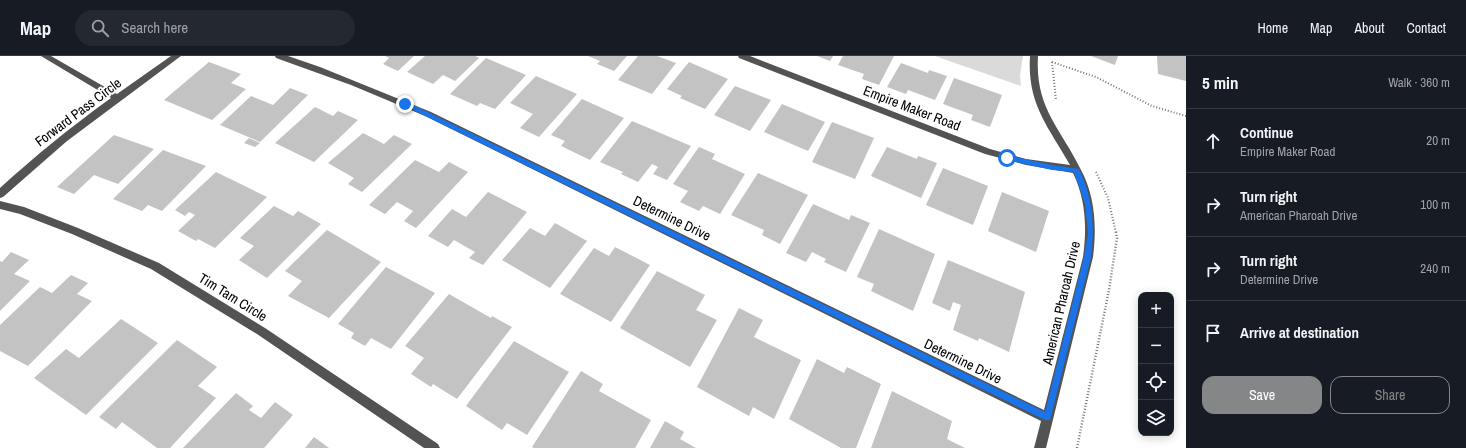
<!DOCTYPE html>
<html lang="en">
<head>
<meta charset="utf-8">
<style>
  body { margin:0; font-family:"Archivo Narrow",sans-serif; background:#242831; color:#f1f3f6 }
  .controls { position:absolute; right:12px; bottom:12px; display:grid; overflow:hidden; border-radius:8px; box-shadow:0 2px 10px #0003 }
  .controls button { width:36px; height:36px; display:grid; place-items:center; padding:0; border:0; border-bottom:1px solid #363941; background:#171b24; color:#f1f3f6; font:20px sans-serif }
  .stop { position:absolute; width:12px; height:12px; margin:-9px; border:3px solid #1a73e8; border-radius:50%; background:#fff }
  .stop.end { background:#1a73e8; border-color:#fff; box-shadow:0 1px 4px #0008 }
  .list { margin:0; padding:0; list-style:none }
  h2 { display:flex; justify-content:space-between; align-items:center; height:52px; margin:0; padding:0 16px; font-size:17px }
  h2 small { font-size:13px; font-weight:400; color:#9ea1a6 }
  .list li { display:grid; grid-template-columns:26px 1fr auto; gap:12px; align-items:center; box-sizing:border-box; height:64px; padding:0 16px; border-top:1px solid #363941 }
  .list b { display:block; font-size:15px; white-space:nowrap }
  .list p { margin:0; font-size:13px; white-space:nowrap; color:#9ea1a6 }
  .list em { font-size:13px; font-style:normal; color:#9ea1a6 }
  .actions { display:flex; gap:8px; padding:12px 16px }
  .actions a { flex:1; padding:9px 0; border:1px solid #858687; border-radius:12px; text-align:center; font-size:14px; color:#858687 }
  .actions .main { background:#858687; color:#fff }
  .icon { flex:none; width:22px; height:22px; fill:none; stroke:currentColor; stroke-width:2; stroke-linecap:round; stroke-linejoin:round }
  .map { position:relative; flex:none; width:1186px; height:392px; overflow:hidden }
  header { display:flex; align-items:center; gap:24px; box-sizing:border-box; height:56px; padding:0 20px; background:#171b24; border-bottom:1px solid #363941 }
  header strong { font-size:19px }
  nav { display:flex; gap:22px; margin-inline-start:auto; font-size:14px }
  .search { width:280px; height:36px; background:#242831; display:flex; align-items:center; gap:10px; box-sizing:border-box; padding:0 14px; border-radius:22px; color:#9ea1a6; font-size:15px }
  main { display:flex }
  aside { flex:1; background:#171b24 }
  .map>svg:first-child { display:block }
</style>
</head>
<body>
<header>
<strong>Map</strong>
<div class="search"><svg class="icon" aria-label="search" viewBox="0 0 24 24"><circle cx="10" cy="10" r="6"/><path d="M15 15l6 6"/></svg>Search here</div>
<nav><a>Home</a><a>Map</a><a>About</a><a>Contact</a></nav>
</header>
<main>
<div class="map">
<svg width="1186" height="392" viewBox="0 0 1186 392">
  <rect width="100%" height="100%" fill="#fff"/>
  <!-- green -->
  <path fill="#dadada" d="M935,0H1023L1020,19L1021,30Z"/>
  <!-- building -->
  <g fill="#c3c3c3">
    <path d="M385,0H414L398,15L383,8L389,2Z"/>
    <path d="M425,0H475L479,2L455,25L443,19L433,28L407,16Z"/>
    <path d="M588,0H627L614,15L597,8L600,5Z"/>
    <path d="M638,0H657L676,7L652,38L618,24Z"/>
    <path d="M817,0H833L830,5Z"/>
    <path d="M843,0H894L879,29L862,23L864,18L838,9Z"/>
    <path d="M1091,0H1118L1115,9Z"/>
    <path d="M1157,0H1186V25L1158,18Z"/>
    <path d="M486,2L526,19L495,53L480,47L477,50L450,38Z"/>
    <path d="M209,6L241,18L231,27L246,33L212,64L164,44Z"/>
    <path d="M689,6L728,23L705,53L680,42L682,40L667,33Z"/>
    <path d="M901,7L928,17L929,14L947,20L935,44L908,34L906,38L887,31Z"/>
    <path d="M536,20L577,38L539,81L520,72L533,58L510,47Z"/>
    <path d="M954,22L1002,39L990,71L971,64L973,59L943,48Z"/>
    <path d="M735,30L771,44L750,75L714,59Z"/>
    <path d="M290,32L308,39L260,86L220,69L251,40L273,49Z"/>
    <path d="M582,43L624,62L590,104L561,90L565,85L551,79Z"/>
    <path d="M782,48L825,66L808,95L764,76Z"/>
    <path d="M315,51L333,60L338,55L358,64L314,106L275,87Z"/>
    <path d="M632,65L691,90L667,124L653,118L658,111L652,108L638,126L621,118L623,116L600,106Z"/>
    <path d="M832,66L874,82L855,123L812,106Z"/>
    <path d="M363,77L384,88L394,79L412,88L362,136L348,128L354,122L328,107Z"/>
    <path d="M114,79L154,93L118,128L94,119L74,138L57,131Z"/>
    <path d="M249,82L260,87L255,91L244,87Z"/>
    <path d="M699,91L715,98L712,103L745,118L720,158L703,150L699,155L680,146L688,135L673,128Z"/>
    <path d="M887,91L917,103L918,100L937,107L921,142L871,120Z"/>
    <path d="M163,94L206,110L162,155L148,149L142,155L113,143Z"/>
    <path d="M415,104L439,116L449,106L468,116L416,172L404,165L413,155L397,146L385,158L369,149Z"/>
    <path d="M943,112L988,130L973,169L926,149Z"/>
    <path d="M216,116L267,141L215,192L198,183L196,185L178,175L195,159L189,156L185,160L175,154Z"/>
    <path d="M758,117L808,139L780,188L762,179L764,174L731,159Z"/>
    <path d="M488,136L527,156L483,209L469,202L475,196L454,184L448,191L428,180L452,153L466,161Z"/>
    <path d="M1002,136L1049,155L1036,196L988,175Z"/>
    <path d="M813,148L849,164L851,159L870,167L846,216L824,206L826,203L812,196L806,206L786,197Z"/>
    <path d="M274,150L293,160L298,155L321,168L267,222L239,204L254,190L240,182Z"/>
    <path d="M555,167L587,185L550,232L502,204L530,172L545,180Z"/>
    <path d="M879,173L935,198L913,255L871,235L874,228L857,221Z"/>
    <path d="M327,174L381,206L329,262L288,240L302,225L285,215Z"/>
    <path d="M615,191L650,209L611,266L560,238L594,192L609,200Z"/>
    <path d="M11,196L29,204L14,218L30,225L0,255V205L2,206Z"/>
    <path d="M948,204L1025,236L1009,296L979,282L978,285L953,274L961,249L953,246L950,255L932,247Z"/>
    <path d="M386,211L435,237L391,293L371,282L365,290L351,282L354,277L338,268Z"/>
    <path d="M657,215L705,239L696,254L717,264L690,311L620,272Z"/>
    <path d="M71,219L88,227L77,238L92,245L28,310L0,295V269L40,231L52,237Z"/>
    <path d="M449,238L491,262L492,260L512,271L457,343L433,328L431,331L411,318L424,302L405,290Z"/>
    <path d="M739,252L763,264L754,281L801,304L774,363L753,351L749,360L697,331Z"/>
    <path d="M121,263L158,287L86,359L34,322L66,293L79,302Z"/>
    <path d="M177,284L217,311L198,330L216,342L170,392H157L122,366L116,373L99,361Z"/>
    <path d="M514,285L569,316L527,379L507,367L502,374L466,350Z"/>
    <path d="M817,303L844,317L847,311L881,328L856,392H841L789,363Z"/>
    <path d="M581,315L603,328L599,335L651,364L635,392H534L532,391Z"/>
    <path d="M892,335L952,365L947,383L965,392H871Z"/>
    <path d="M236,337L253,350L249,354L261,362L275,346L293,359L264,392H183Z"/>
    <path d="M665,365L684,376L680,383L696,392H650Z"/>
    <path d="M314,381L329,392H305Z"/>
  </g>
  <g fill="none" stroke-linecap="round" stroke-linejoin="round">
    <!-- path-far1 -->
    <g stroke="#757575" stroke-width="2" stroke-dasharray="1 2" stroke-linecap="butt">
      <path d="M1052,6L1056,44"/>
      <path d="M1052,6L1096,21L1152,50L1186,60"/>
      <path d="M1096,116L1108,142L1116,177"/>
    </g>
    <!-- path -->
    <path stroke="#757575" stroke-width="2.5" stroke-dasharray="1 2" stroke-linecap="butt" d="M1077,392L1109,234L1117,182L1116,176"/>
    <!-- minor -->
    <g fill="#535353" fill-rule="evenodd">
      <path d="M41,0H51L117,38L171,0H181L67,85L3,141L0,142V132C35,100 72,70 111,42Z"/>
      <path d="M275,0H288L320,11L431,56L1044,354L1083,201C1087,172 1086,144 1073,117L1026,109L985,98L739,2L738,0H750L990,93L1026,103L1070,109C1048,70 1027,48 1030,0H1038C1035,51 1059,70 1080,112C1095,139 1097,170 1093,201L1046,392H1034L1041,365L425,60L351,29L276,2Z"/>
      <path d="M0,145L24,151L78,172L159,207L265,272L438,388L440,392H424L257,278L151,213L72,178L20,158L0,153Z"/>
    </g>
  </g>
  <!-- route -->
  <path fill="#1a73e8" d="M403,46H407L1045,356L1084,201L1088,177L1085,148L1074,116L1052,114L1007,104L1004,102L1007,99L1052,109L1079,113C1093,143 1095,168 1091,201L1050,364H1045L403,49Z"/>
  <g text-anchor="middle" stroke-width="4" stroke-linejoin="round" paint-order="stroke">
    <!-- street labels -->
    <g font-size="14" fill="#000" stroke="#fff">
      <text transform="translate(912 52) rotate(21)" y="5">Empire Maker Road</text>
      <text transform="translate(78 56) rotate(-37)" y="5">Forward Pass Circle</text>
      <text transform="translate(672 162) rotate(26)" y="5">Determine Drive</text>
      <text transform="translate(233 241) rotate(32)" y="5">Tim Tam Circle</text>
      <text transform="translate(1061 247) rotate(-77)" y="5">American Pharoah Drive</text>
      <text transform="translate(963 305) rotate(26)" y="5">Determine Drive</text>
    </g>
  </g>
</svg>
<div class="controls">
<button>+</button>
<button>−</button>
<button><svg class="icon" aria-label="locate" viewBox="0 0 24 24"><circle cx="12" cy="12" r="6"/><path d="M12 2v4M12 18v4M2 12h4M18 12h4"/></svg></button>
<button><svg class="icon" aria-label="layers" viewBox="0 0 24 24"><path d="M12 4l9 5-9 5-9-5zM3 14l9 5 9-5"/></svg></button>
</div>
<div class="stop" style="left:1007px;top:102px"></div>
<div class="stop end" style="left:405px;top:48px"></div>
</div>
<aside>
<h2>5 min<small>Walk · 360 m</small></h2>
<ul class="list">
<li><svg class="icon" aria-label="ahead" viewBox="0 0 24 24"><path d="M12 20V5M6 11l6-6 6 6"/></svg><div><b>Continue</b><p>Empire Maker Road</p></div><em>20 m</em></li>
<li><svg class="icon" aria-label="right" viewBox="0 0 24 24"><path d="M7 20v-9h11M14 6l5 5-5 5"/></svg><div><b>Turn right</b><p>American Pharoah Drive</p></div><em>100 m</em></li>
<li><svg class="icon" aria-label="right" viewBox="0 0 24 24"><path d="M7 20v-9h11M14 6l5 5-5 5"/></svg><div><b>Turn right</b><p>Determine Drive</p></div><em>240 m</em></li>
<li><svg class="icon" aria-label="arrive" viewBox="0 0 24 24"><path d="M6 21V4h12l-3 4 3 4H6"/></svg><div><b>Arrive at destination</b></div></li>
</ul>
<div class="actions"><a class="main">Save</a><a>Share</a></div>
</aside>
</main>
</body>
</html>
